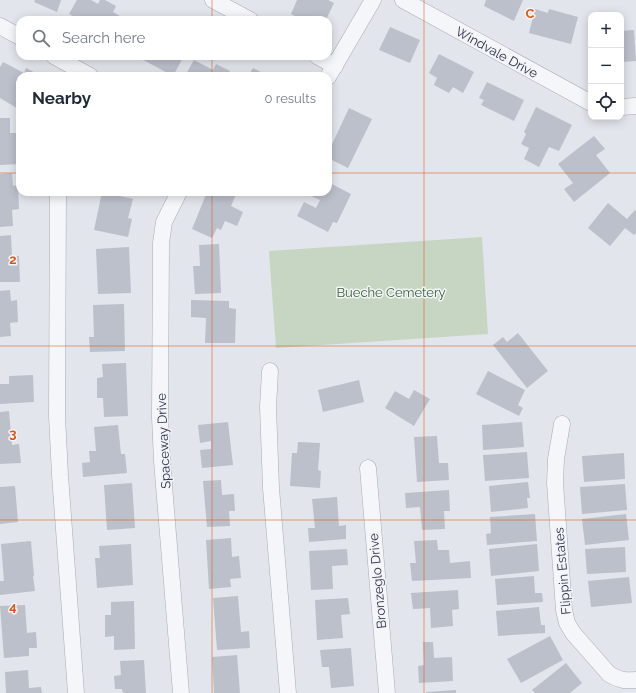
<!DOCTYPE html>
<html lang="en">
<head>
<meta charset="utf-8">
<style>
  body { margin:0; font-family:Raleway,sans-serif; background:#f2f2f3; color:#1f2937 }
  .controls { position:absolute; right:12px; top:12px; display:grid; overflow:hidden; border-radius:8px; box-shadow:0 2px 10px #0003 }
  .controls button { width:36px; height:36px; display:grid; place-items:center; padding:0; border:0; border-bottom:1px solid #e0e1e3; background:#fff; color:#1f2937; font:20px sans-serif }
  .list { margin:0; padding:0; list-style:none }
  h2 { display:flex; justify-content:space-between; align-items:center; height:52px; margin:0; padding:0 16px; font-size:17px }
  h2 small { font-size:13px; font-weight:400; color:#747a83 }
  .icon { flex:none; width:22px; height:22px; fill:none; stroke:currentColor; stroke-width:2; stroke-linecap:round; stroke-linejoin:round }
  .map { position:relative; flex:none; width:636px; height:693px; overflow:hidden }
  .search { position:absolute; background:#fff; box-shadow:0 2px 10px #0003; left:16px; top:16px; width:316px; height:44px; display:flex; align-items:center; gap:10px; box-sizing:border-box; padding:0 14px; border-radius:12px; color:#747a83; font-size:15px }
  .panel { position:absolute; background:#fff; box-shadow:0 2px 10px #0003; left:16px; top:72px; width:316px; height:124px; border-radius:12px }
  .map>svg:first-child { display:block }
</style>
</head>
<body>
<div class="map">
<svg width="636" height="693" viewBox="0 0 636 693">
  <rect width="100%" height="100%" fill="#e2e5eb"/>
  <!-- green -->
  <path fill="#c6d6c3" d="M482,237L488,334L276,348L269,251Z"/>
  <!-- building -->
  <g fill="#bcc0cb">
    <path d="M35,0H61L57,12L34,2Z"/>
    <path d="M77,0H91L98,4L100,0H105L116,6L113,12L125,19L124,20H80L69,14Z"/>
    <path d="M297,0H328L334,3L326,20H296L297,17L291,14Z"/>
    <path d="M486,0H523L514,21L484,6Z"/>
    <path d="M535,9L548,13L549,9L578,17L571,44L529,33Z"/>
    <path d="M390,27L420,40L410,63L379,50Z"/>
    <path d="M634,30L636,61L621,62V31Z"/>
    <path d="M439,54L474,72L463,93L453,87L449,93L434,85L437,78L429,73Z"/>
    <path d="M136,56H184L173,76Z"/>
    <path d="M194,60L213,70L216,64L230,71L227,76H185Z"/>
    <path d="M3,62L24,73L26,68L41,76H20V110L0,98V67Z"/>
    <path d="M253,68L269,76H248Z"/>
    <path d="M487,82L524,100L514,121L481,105L484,100L479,98Z"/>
    <path d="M536,107L572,125L559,151L549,147L539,167L524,159L529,148L521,144L526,134L524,132Z"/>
    <path d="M349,108L372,119L348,168L328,158V153Z"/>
    <path d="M0,118H10V133H20V164L0,165Z"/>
    <path d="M594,136L605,149L596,155L610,173L574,202L564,189L573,183L558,164Z"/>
    <path d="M12,173L13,186L18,185L19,209L12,210L13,226L0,227V174Z"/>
    <path d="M328,182L351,194L337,223L333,222L328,232L297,216L304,202L316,208L320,200L309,195L311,192H328Z"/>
    <path d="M102,192L133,199L128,218L132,219L128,237L94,230Z"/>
    <path d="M207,192H237L231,206L243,212L237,226L225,221L221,230L217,228L212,238L192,229Z"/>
    <path d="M608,203L627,219L635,210L636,211V233L634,235L625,228L610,246L588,228Z"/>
    <path d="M11,235L12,256H19L20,282H0V236Z"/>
    <path d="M219,244L221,293L195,294L193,266H200L199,245Z"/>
    <path d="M129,247L131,293L98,294L96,249Z"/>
    <path d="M10,290L11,301L17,300L18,322L10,323L11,336L0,337V291Z"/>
    <path d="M191,300L229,301V308L236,309L235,343H205L206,318L191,317Z"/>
    <path d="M124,304L125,351L90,352L89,337H94L93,305Z"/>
    <path d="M518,333L548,371L527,388L493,345L503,337L507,342Z"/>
    <path d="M126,363L128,416L104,417L103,398H97V378L103,377L102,364Z"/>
    <path d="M488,371L525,390L518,405L523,408L519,416L476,394Z"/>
    <path d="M33,375L34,402L0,404V384H9V376Z"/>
    <path d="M359,380L364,402L323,412L318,390Z"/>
    <path d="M414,390L430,399L414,426L385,408L395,391L409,399Z"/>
    <path d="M9,411L12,445L19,444L21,463L0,464V412Z"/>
    <path d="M228,422L233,465L202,468L200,450L211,449V441L200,443L198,425Z"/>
    <path d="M522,422L524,447L483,450L482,425Z"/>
    <path d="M118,425L121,454H125L127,473L83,477L82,463L90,462L89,451H96L94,427Z"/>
    <path d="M437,436L439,463H448L449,480L417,482L414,437Z"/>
    <path d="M298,442L320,443L318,470L321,471L320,488L290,486L292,453H297Z"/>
    <path d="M527,452L529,478L485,481L483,455Z"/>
    <path d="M624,453L625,479L584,482L582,456Z"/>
    <path d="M221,480L222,495L234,494L235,511H229L230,526L207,527L203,481Z"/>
    <path d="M528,482L530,498H527L528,508L491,512L489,486Z"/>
    <path d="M132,483L135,528L107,530L104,485Z"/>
    <path d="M625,484L627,510L582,514L580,487Z"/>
    <path d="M15,486L18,522L0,524V487Z"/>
    <path d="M449,490L450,511H444L445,529L422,530L420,507L406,508L405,493Z"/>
    <path d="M337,497L339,526L346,525V539L309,542L308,528H315L312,499Z"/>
    <path d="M535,514L537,541L487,545L486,534L491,533L490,517Z"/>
    <path d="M626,514L629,540L585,545L582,519Z"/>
    <path d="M231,538L232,557L239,556L241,578L230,579L231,587L209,589L206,540Z"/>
    <path d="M437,540L438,550H449L450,563L470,561L471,578L412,581L410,563H416L414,541Z"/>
    <path d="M31,541L34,576H33L35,591L0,595V581H4L1,544Z"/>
    <path d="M131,544L133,585L97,588L95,558H100L99,546Z"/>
    <path d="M537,544L539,571L491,576L489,549Z"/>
    <path d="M625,547L626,572L587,574L585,549Z"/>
    <path d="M347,549L348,565L332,566L333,589L311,590L309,551Z"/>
    <path d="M534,576L535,593H542L543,602L497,605L495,579Z"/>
    <path d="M629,577L632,603L591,607L588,581Z"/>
    <path d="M458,590L459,609L452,610L453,626L431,628L430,608L413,609L411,593Z"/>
    <path d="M238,596L241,632L249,631L250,648L217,650L213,598Z"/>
    <path d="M348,598L350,614L341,615L343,638L317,640L315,600Z"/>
    <path d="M134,601L135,649L114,650V636L105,637V615H111V602Z"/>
    <path d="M25,605L27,633L36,632L37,648H29V656L4,658L0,606Z"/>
    <path d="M539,607L541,625H545V633L498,636L496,611Z"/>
    <path d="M550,636L563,660L521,683L507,659Z"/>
    <path d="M423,642H433L434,658L452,657L453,681L419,683L418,666L424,665Z"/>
    <path d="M351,648L354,686L331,688L329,667H322L320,650Z"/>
    <path d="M237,655L240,693H214L212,657Z"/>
    <path d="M144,660L146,693H123L122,689H115L114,676L121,675L120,661Z"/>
    <path d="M566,663L582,683L570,693H535L532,690Z"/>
    <path d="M28,670L29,688L41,687L42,693H6L5,672Z"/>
    <path d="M456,690V693H426V692Z"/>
  </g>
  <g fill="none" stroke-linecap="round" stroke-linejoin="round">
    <defs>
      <g id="minor">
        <path d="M213,0L250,20"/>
        <path d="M403,0L591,103"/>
        <path d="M0,26L20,37"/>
        <path d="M54,56L90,76"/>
        <path d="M317,56L335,66"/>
        <path d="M328,77L373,0"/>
        <path d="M621,107L636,106"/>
        <path d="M58,192L57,416L60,475L76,693"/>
        <path d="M179,192L164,222L161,243L160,417L162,461L181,693"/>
        <path d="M270,371L268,407L271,488L288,693"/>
        <path d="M562,424L556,459L555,483L564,610L567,623L573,633L609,674C618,680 625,681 636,680"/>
        <path d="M368,468L387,693"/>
      </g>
    </defs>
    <!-- minor casing -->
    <use href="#minor" stroke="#a7abb6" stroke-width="17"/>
    <!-- minor -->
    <use href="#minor" stroke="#f5f6f9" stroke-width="16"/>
  </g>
  <!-- grid -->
  <path fill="none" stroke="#de570f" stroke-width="1" stroke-opacity="0.55" d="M212,0V20M424,0V693M212,56V76M0,173H20M328,173H636M212,192V693M0,346H636M0,520H636"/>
  <g text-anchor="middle" stroke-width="3" stroke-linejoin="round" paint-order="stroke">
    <!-- street labels -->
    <g font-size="13" fill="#293044" stroke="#f2f4f8">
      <text transform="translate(497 52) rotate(29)" y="5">Windvale Drive</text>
      <text transform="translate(163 441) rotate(-93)" y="5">Spaceway Drive</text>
      <text transform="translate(562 571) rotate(-95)" y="5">Flippin Estates</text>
      <text transform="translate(377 581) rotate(-95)" y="5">Bronzeglo Drive</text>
    </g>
    <!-- park labels -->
    <g font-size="13" fill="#3a6135" stroke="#f2f4f8">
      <text x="391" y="297">Bueche Cemetery</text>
    </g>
  </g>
  <g font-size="13" text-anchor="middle" font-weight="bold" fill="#de570f" stroke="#f2f4f8" stroke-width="3" stroke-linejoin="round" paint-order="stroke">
    <text x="530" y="18">C</text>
    <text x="13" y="264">2</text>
    <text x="13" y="438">3</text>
    <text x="13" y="611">4</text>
  </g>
</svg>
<div class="controls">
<button>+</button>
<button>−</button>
<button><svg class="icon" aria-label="locate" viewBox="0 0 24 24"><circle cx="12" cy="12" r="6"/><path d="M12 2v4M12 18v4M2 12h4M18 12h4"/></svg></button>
</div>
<div class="search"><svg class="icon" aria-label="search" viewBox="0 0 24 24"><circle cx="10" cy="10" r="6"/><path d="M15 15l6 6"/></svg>Search here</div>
<section class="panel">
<h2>Nearby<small>0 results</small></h2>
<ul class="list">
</ul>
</section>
</div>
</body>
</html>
